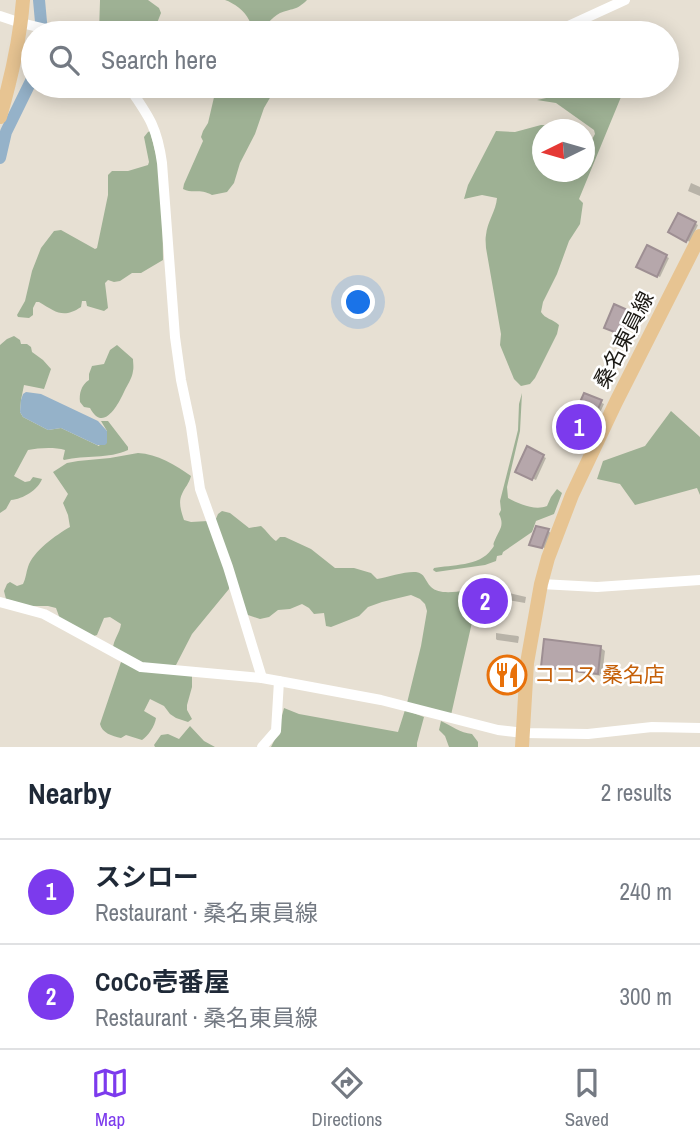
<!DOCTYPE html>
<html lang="en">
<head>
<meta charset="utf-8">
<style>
  body { margin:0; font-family:"Archivo Narrow","Noto Sans JP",sans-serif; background:#f2f2f3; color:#1f2937 }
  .compass { position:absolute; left:532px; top:119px; width:63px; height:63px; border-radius:50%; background:#fff; box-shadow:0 4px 18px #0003; rotate:265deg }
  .you { position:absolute; left:359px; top:303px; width:24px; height:24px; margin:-18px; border:5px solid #fff; border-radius:50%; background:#1a73e8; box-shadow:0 0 0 10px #1a73e833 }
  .badge { display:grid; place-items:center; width:46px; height:46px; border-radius:50%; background:#7c3aed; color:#fff; font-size:23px; font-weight:700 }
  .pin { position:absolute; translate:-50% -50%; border:4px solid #fff; box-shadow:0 2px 7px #0006 }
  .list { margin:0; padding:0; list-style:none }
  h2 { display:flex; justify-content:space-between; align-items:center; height:91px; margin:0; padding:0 28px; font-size:30px }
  h2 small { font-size:23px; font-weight:400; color:#747a83 }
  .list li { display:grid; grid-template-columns:46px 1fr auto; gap:21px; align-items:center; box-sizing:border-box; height:105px; padding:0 28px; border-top:2px solid #e0e1e3 }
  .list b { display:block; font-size:26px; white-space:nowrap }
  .list p { margin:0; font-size:23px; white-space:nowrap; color:#747a83 }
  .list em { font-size:23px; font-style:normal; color:#747a83 }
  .icon { flex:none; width:38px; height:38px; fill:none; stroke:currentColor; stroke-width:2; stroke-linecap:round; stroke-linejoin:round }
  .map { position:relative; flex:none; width:700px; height:747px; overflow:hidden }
  .search { position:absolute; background:#fff; box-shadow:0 4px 18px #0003; left:21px; right:21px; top:21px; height:77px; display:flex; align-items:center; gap:18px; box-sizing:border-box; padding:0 24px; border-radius:38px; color:#747a83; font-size:26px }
  .sheet { height:301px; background:#fff }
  nav { display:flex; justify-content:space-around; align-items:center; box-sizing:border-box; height:98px; border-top:2px solid #e0e1e3; background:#fff; font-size:19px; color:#747a83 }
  nav a { display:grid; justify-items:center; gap:4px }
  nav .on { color:#7c3aed }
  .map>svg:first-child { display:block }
</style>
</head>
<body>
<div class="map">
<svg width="700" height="747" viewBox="0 0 700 747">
  <rect width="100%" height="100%" fill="#e7e0d3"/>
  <!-- forest -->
  <g fill="#9eb194">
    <path d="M100,0H148L159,8L161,13L153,33H99Z"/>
    <path d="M225,0H307C296,11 292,8 280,13C271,18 266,27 256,31C253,28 251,24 249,20C245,11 234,3 225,0Z"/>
    <path d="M220,86C226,87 230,90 236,92C248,95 259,91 270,91L271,96L264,108L255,134L240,163L234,183L227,192L212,195C199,188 193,194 183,189L184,184L203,141L201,137L203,131L208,123L215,93Z"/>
    <path d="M614,93L621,97L579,199L583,203L580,224L569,241L557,274L543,302L541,312C545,319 553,319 559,325L557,334L535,378L530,384L521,386L514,379L500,345L501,334L486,248C486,244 485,240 486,235C487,222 496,211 497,198L482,195L464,199L468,185L496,131L515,132L541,125H544L550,129L542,130V172H584L585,152L595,134L594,130L556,103L537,100L560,95Z"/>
    <path d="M150,131L162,179L163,260L141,273H132L120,281L114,282L108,280L105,283L108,308L104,311L87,306L86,301H82L81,307C63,319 56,312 39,302H36L33,308V315L29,318L18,317L17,315L25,301L32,271L41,248L54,231L61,230L95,249L97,248L108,195V175L112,171H128L148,165L149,162L144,137L148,132Z"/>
    <path d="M14,336L20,340L21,344H27L31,347L32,352L43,360L51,369L44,389L24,385L21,400L20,412L23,417L48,430L61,428L99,446L107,431L101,421H108L128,447V450C109,459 85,455 64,460L63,459L65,450C54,447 39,448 28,450L14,476L25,482L30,481L33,477L42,479C38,490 23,499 11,500L6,509L0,513V345L7,339Z"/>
    <path d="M117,345L133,359C133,362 134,368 133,371C132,379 127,385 124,392C118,405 103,433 90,408L84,407L80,402C79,394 81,385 89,380V374L92,366L104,364L110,350Z"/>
    <path d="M522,393L520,431L507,487L508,498C519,504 535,511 547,506L551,497L557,489L562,493L554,514L536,521L532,532L503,552L502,555L497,556L496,561L485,565L436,572L433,570L434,568C451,565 480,566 491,550C497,543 491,548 495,540C499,530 505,526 499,514L501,510L500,501L518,430L519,404Z"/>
    <path d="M671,411L700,437V495L697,488L635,505L620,484L597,479L603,461L645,446Z"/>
    <path d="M138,453C157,454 176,465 191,476C189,484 185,487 182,494C178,502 181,511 184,520L191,522L208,521L229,578V589L192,634L176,665L173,666L142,664L113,649C113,640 120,633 121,624L110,617L104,618L97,635L91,637L60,619L56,608L48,606H30L6,599L4,591L7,584L10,582L17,586L23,584C26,578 26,573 28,567C33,551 56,535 70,527L68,515L63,503L68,494L53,472L67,463L78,461L110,458Z"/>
    <path d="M222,511L230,513L249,528L261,526C267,531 271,538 276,541L280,537H285L311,549L335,568H354L371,573L377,579C388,577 406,571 416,572C425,573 425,581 431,587C441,597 467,590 480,587L451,715L407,703L421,646L427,611L425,604L420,599L411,595L382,602L368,607L359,616L331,627L326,626L324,613L314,614L309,608L302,604L290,609L278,610L269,617L260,619L245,614L215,521L218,514Z"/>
    <path d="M121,662L192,675V687L187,705V710L192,719L188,722L176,718L170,714L164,706L150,699L144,711L156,718C155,726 148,736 142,740L126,735L121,738C112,736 102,733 100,724Z"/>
    <path d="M284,708L299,714L398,732L405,710L424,717L417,743V747H271L277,735Z"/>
    <path d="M441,721C452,726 460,733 472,734L478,742V747H449L445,736L439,730Z"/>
    <path d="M190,726L204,741L215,747H155L154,745L161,735L168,734L179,739Z"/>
  </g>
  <!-- water -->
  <path fill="#95b2c9" d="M26,392L41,394L98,421L107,431V443L105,445H97L61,428L48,430L23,417L20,412L21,400L23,394Z"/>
  <!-- shadow -->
  <g fill="#0003">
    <path d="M691,183L700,187V196L688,191Z"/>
    <path d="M679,215L698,225L690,242L670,232Z"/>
    <path d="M647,247L669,258L660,277L638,266Z"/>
    <path d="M615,307L634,315L626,336L606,327Z"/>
    <path d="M585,395L604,404L595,423L597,425L588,443L566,431Z"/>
    <path d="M528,449L546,458L536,480L517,471Z"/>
    <path d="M548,531L551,533L545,548L534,546Z"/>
    <path d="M509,593L526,597L525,603L508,600Z"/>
    <path d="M482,594L494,597L491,609L480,605Z"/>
    <path d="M496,633L518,636L519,637L518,643L497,640L496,639Z"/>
    <path d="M546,641L601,648L605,651L602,676L547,668L542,666Z"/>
    <path d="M517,666L520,668L519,689L495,683Z"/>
  </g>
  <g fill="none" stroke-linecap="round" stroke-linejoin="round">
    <!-- river -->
    <g stroke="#95b2c9" stroke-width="12">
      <path d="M39,0L42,33"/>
      <path d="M0,158L6,132L33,77"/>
    </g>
  </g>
  <!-- building -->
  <g fill="#b6a7ab" stroke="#9e8f93" stroke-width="2">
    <path d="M678,213L696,222L686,242L668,232Z"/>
    <path d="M647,245L667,255L657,277L636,267Z"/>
    <path d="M614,304L632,312L622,335L604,328Z"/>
    <path d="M584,393L602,400L593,420L595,421L584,443L564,432L574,411H576Z"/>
    <path d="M527,446L544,455L532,480L515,472Z"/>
    <path d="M536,526L549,529L542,548L529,545Z"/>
    <path d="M544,639L601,646L598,674L541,667Z"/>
    <path d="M498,660L517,664L516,689L493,684Z"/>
  </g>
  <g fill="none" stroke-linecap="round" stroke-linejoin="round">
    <!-- minor -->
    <g stroke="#fff" stroke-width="10">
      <path d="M0,16L21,23L63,33"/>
      <path d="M553,33L625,0"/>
      <path d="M128,86C148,115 157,126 162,163L175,337L181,380L191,427L200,489L228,567L262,678"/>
      <path d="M234,86L249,88L320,86"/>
      <path d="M541,584L597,587L700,580"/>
      <path d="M0,602L44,614L141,667L262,678L295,684L381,700L498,730L524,733L588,734L652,727L700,728"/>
      <path d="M262,747L276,731L279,681"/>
    </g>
    <!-- major -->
    <g stroke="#e7c492" stroke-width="14">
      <path d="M0,117C11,79 20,40 23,0"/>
      <path d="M522,747L527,663L541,584L548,558L572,495L616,402L700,236"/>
    </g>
  </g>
  <!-- icons -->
  <defs>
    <symbol id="restaurant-ring" viewBox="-11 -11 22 22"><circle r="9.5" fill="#fff" stroke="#e8710a" stroke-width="1.5"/><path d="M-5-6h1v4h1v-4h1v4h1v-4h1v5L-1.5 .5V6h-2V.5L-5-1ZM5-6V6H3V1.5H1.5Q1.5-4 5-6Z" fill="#e8710a"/></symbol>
  </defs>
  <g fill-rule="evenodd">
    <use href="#restaurant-ring" x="485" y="653" width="44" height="44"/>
  </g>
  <g text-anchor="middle" stroke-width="5" stroke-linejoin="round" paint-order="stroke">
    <!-- street labels -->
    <g font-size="21" fill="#1a1813" stroke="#fff">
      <text transform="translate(624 340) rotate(-63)" y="7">桑名東員線</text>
    </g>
    <!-- food labels -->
    <g font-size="21" fill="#c56008" stroke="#fff" text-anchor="start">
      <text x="534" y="682">ココス 桑名店</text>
    </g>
  </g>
</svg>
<svg class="compass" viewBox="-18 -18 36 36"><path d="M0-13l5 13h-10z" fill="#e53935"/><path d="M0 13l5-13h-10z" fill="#747a83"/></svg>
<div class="you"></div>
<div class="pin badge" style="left:579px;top:427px">1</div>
<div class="pin badge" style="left:485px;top:601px">2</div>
<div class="search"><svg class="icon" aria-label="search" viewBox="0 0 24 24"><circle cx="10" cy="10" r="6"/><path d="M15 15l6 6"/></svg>Search here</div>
</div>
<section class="sheet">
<h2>Nearby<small>2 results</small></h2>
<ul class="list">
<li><span class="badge">1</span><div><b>スシロー</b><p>Restaurant · 桑名東員線</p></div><em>240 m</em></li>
<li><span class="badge">2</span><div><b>CoCo壱番屋</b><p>Restaurant · 桑名東員線</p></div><em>300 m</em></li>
</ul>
</section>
<nav>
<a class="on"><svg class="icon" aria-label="map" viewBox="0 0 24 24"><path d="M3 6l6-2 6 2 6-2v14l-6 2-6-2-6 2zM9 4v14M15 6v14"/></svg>Map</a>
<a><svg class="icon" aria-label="directions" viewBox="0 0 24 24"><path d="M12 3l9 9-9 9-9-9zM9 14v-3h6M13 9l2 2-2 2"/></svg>Directions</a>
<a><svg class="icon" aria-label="saved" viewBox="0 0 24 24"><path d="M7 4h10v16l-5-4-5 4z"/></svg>Saved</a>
</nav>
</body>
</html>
